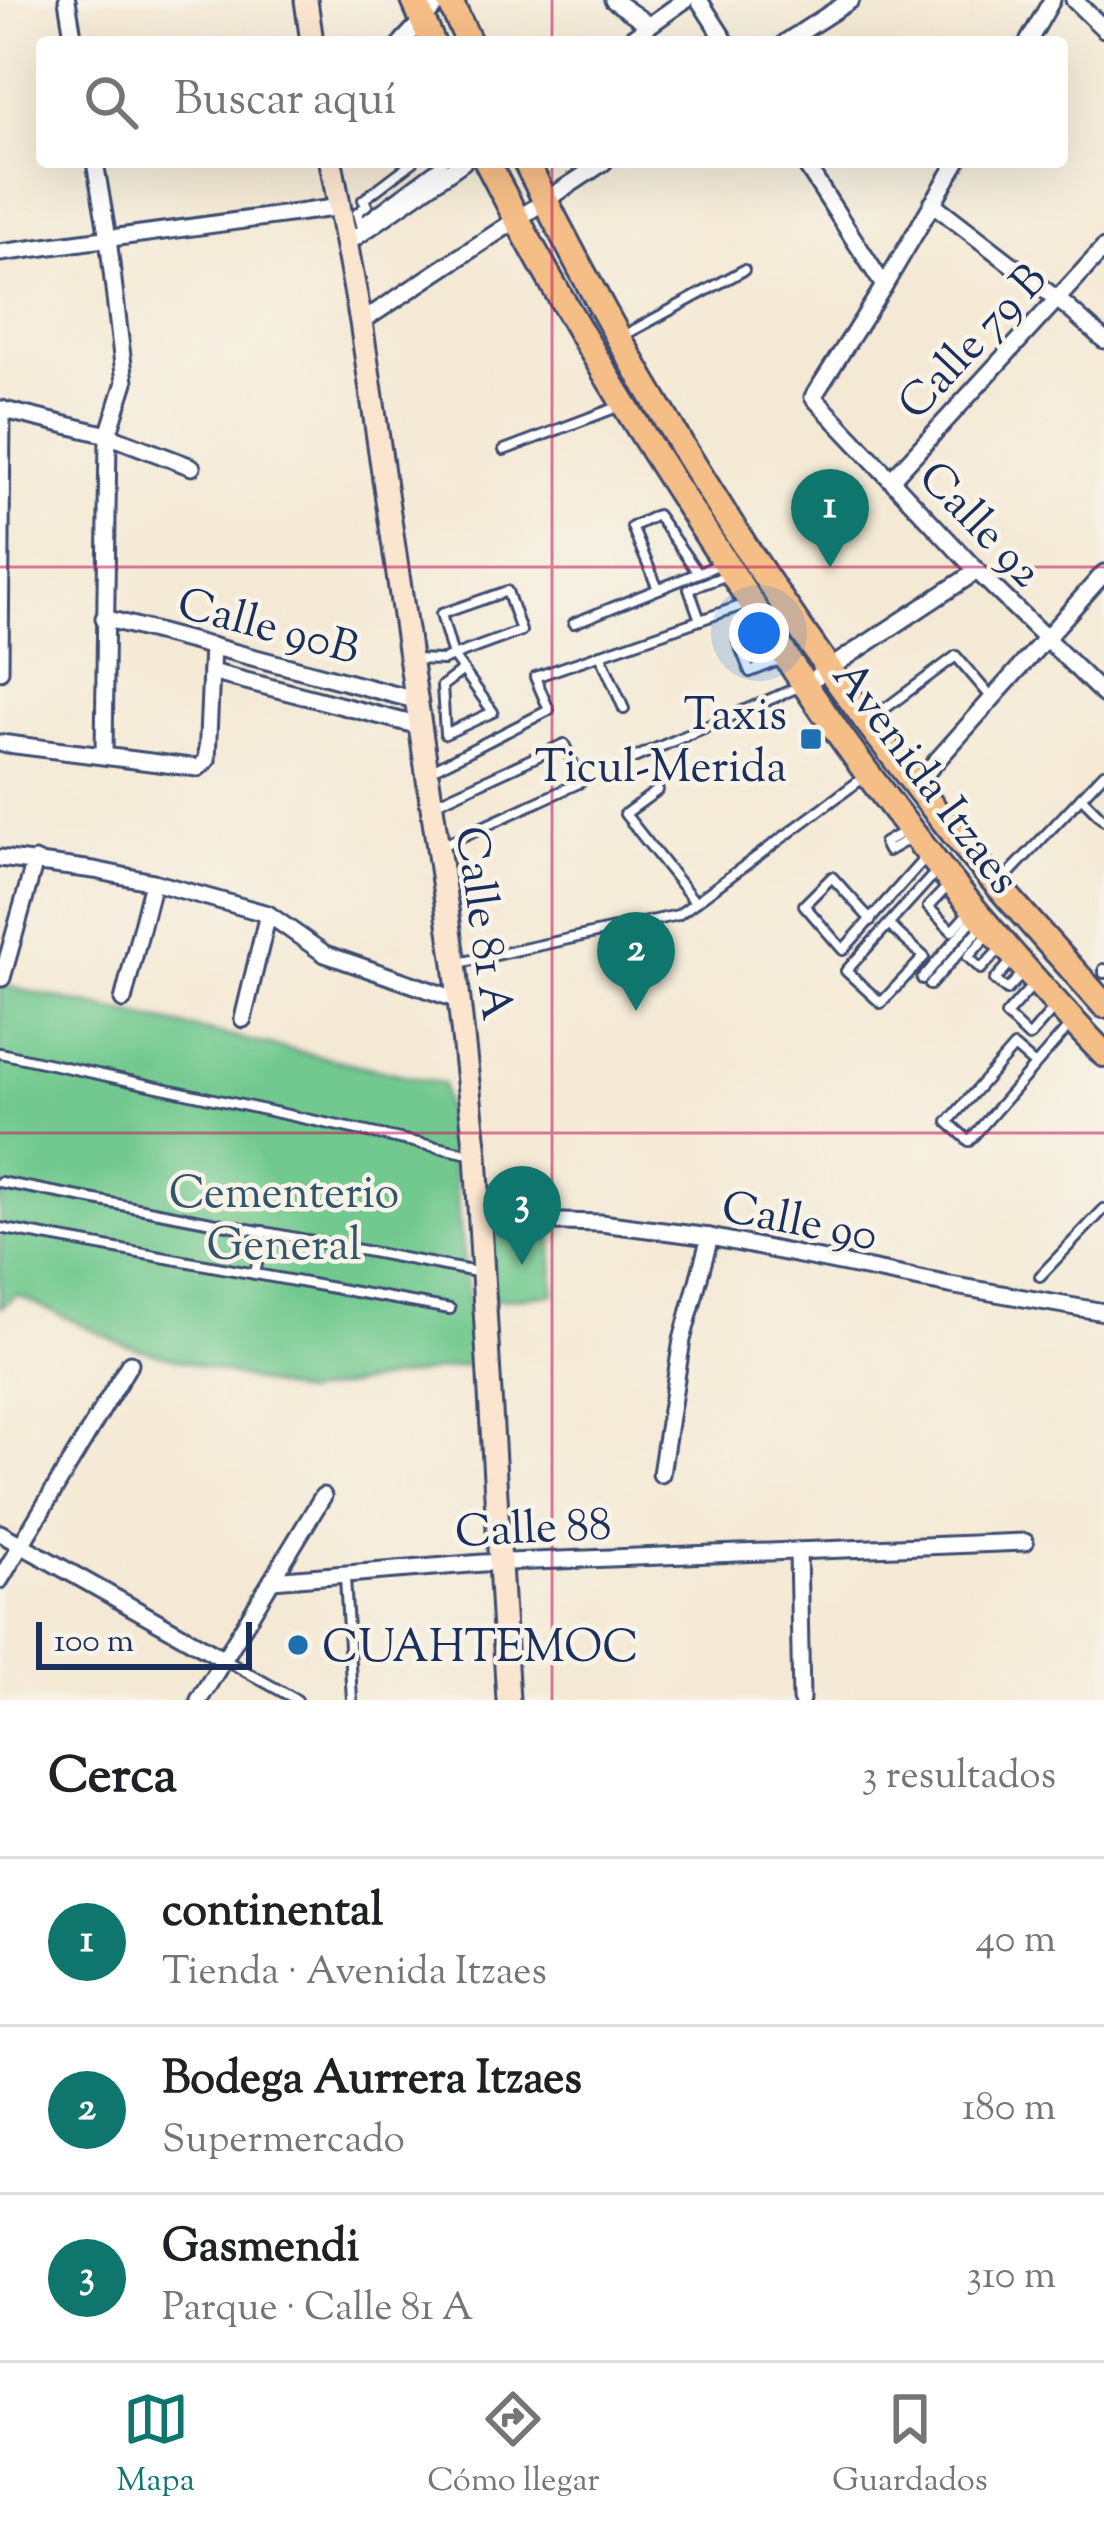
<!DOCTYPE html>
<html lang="es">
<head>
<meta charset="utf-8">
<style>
  body { margin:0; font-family:"Sorts Mill Goudy",serif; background:#f2f2f2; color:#202124 }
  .scale { position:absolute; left:36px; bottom:30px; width:216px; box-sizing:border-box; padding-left:12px; border:6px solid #1b2f5e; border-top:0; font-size:33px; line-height:42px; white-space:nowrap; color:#1b2f5e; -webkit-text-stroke:9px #f7f3e8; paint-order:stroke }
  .you { position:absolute; left:759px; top:633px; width:42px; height:42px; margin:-30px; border:9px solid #fff; border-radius:50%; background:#1a73e8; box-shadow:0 0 0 18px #1a73e833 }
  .badge { display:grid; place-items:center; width:78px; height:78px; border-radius:50%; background:#0f766e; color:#fff; font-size:39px; font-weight:700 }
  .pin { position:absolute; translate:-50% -99px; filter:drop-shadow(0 3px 6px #0008) }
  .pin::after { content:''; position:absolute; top:63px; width:42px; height:36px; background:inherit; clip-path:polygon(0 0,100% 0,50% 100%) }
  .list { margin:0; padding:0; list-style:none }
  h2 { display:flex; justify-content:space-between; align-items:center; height:156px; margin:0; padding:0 48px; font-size:51px }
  h2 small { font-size:39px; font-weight:400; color:#757577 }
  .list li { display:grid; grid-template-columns:78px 1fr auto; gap:36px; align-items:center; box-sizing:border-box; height:168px; padding:0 48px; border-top:3px solid #e0e0e0 }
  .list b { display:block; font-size:45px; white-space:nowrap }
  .list p { margin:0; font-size:39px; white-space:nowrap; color:#757577 }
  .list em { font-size:39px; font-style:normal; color:#757577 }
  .icon { flex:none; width:66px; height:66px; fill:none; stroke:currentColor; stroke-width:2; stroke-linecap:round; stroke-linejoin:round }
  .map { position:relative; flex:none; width:1104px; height:1700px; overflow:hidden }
  .search { position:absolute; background:#fff; box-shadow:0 12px 48px #0002; left:36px; right:36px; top:36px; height:132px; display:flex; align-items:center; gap:30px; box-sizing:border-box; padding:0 42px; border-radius:12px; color:#757577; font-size:45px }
  .sheet { height:660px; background:#fff }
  nav { display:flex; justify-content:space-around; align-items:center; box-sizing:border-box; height:168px; border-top:3px solid #e0e0e0; background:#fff; font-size:33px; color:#757577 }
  nav a { display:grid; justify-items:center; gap:6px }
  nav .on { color:#0f766e }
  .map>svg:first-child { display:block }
</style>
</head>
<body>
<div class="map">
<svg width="1104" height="1700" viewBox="0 0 1104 1700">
  <rect width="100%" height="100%" fill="#f7f3e8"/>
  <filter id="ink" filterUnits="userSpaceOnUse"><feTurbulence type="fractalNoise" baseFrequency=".00833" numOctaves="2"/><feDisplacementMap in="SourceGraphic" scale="24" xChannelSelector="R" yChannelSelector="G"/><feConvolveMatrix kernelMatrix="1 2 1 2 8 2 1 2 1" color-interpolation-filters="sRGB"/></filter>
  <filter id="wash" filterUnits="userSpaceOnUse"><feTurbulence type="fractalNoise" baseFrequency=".004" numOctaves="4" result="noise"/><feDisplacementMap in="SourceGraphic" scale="48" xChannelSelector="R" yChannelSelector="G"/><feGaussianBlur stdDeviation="2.7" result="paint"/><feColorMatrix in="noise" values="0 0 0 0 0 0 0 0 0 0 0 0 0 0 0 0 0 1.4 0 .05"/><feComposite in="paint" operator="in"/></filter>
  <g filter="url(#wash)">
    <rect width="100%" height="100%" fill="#f4e9d4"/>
    <!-- green -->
    <g fill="#72c98f" stroke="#467c76" stroke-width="3">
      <path d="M0,985L443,1084L476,1363L302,1394L125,1345L17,1295L0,1308Z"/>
      <path d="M490,1235L552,1236L554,1294L492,1300Z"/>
    </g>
  </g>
  <g filter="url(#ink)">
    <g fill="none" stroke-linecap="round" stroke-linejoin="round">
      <defs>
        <g id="lane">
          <path d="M413,162L363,200L367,205L357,213L360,224L443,162"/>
          <path d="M621,337L744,270"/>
          <path d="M504,450L623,405"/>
          <path d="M725,576L689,589L700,620L749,603"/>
          <path d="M658,589L632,527L657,515L698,573"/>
          <path d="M574,623L718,565"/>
          <path d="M762,633L738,642L750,672L783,659"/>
          <path d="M600,654L624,709"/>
          <path d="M411,659L443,660L453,656L521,631L507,591L441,614L453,656L493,712L445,734L442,686L463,670"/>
          <path d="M871,719L956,656L991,697"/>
          <path d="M634,758L803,685"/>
          <path d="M428,772L549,710L535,677L700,620"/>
          <path d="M658,790L625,814L695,902"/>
          <path d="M1081,797L1104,820"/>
          <path d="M436,803L564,744L581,782L439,847"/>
          <path d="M905,831L884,843L888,851L909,839"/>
          <path d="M1002,881L1104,773"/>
          <path d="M947,887L928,907L952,931L969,912"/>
          <path d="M871,920L832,877L804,905L843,950L924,859"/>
          <path d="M889,925L924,957L881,1003L846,971L935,873"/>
          <path d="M988,935L968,957L981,969L1000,949"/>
          <path d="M1011,962L995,980L1007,990L1023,973"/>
          <path d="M459,963L678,915L867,775"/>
          <path d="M1104,969V973"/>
          <path d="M922,979L976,916"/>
          <path d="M930,985L981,928"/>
          <path d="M1032,986L1006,1015L1029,1037L1055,1007"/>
          <path d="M0,1053L474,1155"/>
          <path d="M1035,1065L1014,1047L948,1122L969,1141L1072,1023"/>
          <path d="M0,1182L482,1273"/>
          <path d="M0,1228L450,1309"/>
          <path d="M255,1274L263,1231"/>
          <path d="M1040,1276L1104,1209"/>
          <path d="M345,1577L352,1700"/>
          <path d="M225,1660L297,1700"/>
        </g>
        <g id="street">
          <path d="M67,0L74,42"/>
          <path d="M613,0L649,25"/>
          <path d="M699,0L726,42"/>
          <path d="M1074,0L1104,29"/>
          <path d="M402,42L441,0"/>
          <path d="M626,42L685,0"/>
          <path d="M786,42L851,0"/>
          <path d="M1028,42L1052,0"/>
          <path d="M95,162L108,238L125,382L108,435L104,754"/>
          <path d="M804,162L884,286"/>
          <path d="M957,162L884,286L813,397L977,571L1104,695"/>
          <path d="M932,203L1067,307L1104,340"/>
          <path d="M346,244L463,162"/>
          <path d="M0,253L341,207"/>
          <path d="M361,322L604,162"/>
          <path d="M0,409L108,435L192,467"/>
          <path d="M891,480L1104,248"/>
          <path d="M104,618L415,700"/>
          <path d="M0,671L2,409"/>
          <path d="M211,672L420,726"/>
          <path d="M804,685L977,571"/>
          <path d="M0,743L198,768L207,760L212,646"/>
          <path d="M916,784L1104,573"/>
          <path d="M0,858L94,870L153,882L268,914L325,954L458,1000"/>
          <path d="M2,978L35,861"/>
          <path d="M123,1000L153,882"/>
          <path d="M243,1019L268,914"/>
          <path d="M480,1220L601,1223L710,1237L950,1285L1104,1312"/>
          <path d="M661,1474L682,1340L710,1237"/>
          <path d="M0,1533L224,1659"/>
          <path d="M798,1551L801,1700"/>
          <path d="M0,1580L130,1363"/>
          <path d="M272,1580L483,1563L1025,1542"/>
          <path d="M199,1700L323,1496"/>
        </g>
        <g id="secondary">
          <path d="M306,0L312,42"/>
          <path d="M331,162L361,322L455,964L476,1155L508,1700"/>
        </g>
        <g id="primary">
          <path d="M414,0L432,42"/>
          <path d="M449,0L469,42"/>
          <path d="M487,162C559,303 643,438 730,570C755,608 779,647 805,685C893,815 994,940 1104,1054"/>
          <path d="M526,162C642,398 793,636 959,840C1006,897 1056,950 1104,1005"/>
        </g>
      </defs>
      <!-- lane casing -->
      <use href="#lane" stroke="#3c4b70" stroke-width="14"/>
      <!-- street casing -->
      <use href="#street" stroke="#3c4b70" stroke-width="21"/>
      <!-- secondary casing -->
      <use href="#secondary" stroke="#3c4b70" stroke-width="27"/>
      <!-- primary casing -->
      <use href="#primary" stroke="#3c4b70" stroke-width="30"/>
      <!-- lane -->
      <use href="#lane" stroke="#fff" stroke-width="8"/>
      <!-- street -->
      <use href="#street" stroke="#fff" stroke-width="15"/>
      <!-- secondary -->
      <use href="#secondary" stroke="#fbe5cf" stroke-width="21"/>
      <!-- primary -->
      <use href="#primary" stroke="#f6be87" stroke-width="24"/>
    </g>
  </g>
  <!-- grid -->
  <path fill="none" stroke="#c2185b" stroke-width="3" stroke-opacity="0.55" d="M552,0V42M552,162V1700M0,567H1104M0,1133H1104"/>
  <!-- markers -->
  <g fill="#1f6fb2" stroke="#f7f3e8" stroke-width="4.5">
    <rect x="799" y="727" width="24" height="24" rx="6"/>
    <circle cx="298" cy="1645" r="12"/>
  </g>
  <g text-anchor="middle" stroke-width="9" stroke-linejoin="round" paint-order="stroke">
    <!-- street labels -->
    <g font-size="45" fill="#1b2f5e" stroke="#f7f3e8">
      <text transform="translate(971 340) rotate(-47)" y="16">Calle 79 B</text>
      <text transform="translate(982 523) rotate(46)" y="16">Calle 92</text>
      <text transform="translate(269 624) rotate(15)" y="16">Calle 90B</text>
      <text transform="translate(928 776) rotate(53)" y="16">Avenida Itzaes</text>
      <text transform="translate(486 923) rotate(82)" y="16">Calle 81 A</text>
      <text transform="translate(800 1219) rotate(11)" y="16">Calle 90</text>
      <text transform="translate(533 1526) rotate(-3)" y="16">Calle 88</text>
    </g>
    <!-- poi labels -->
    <g font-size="45" fill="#1b2f5e" stroke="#f7f3e8" text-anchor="end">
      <text x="787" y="729">Taxis<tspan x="787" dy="52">Ticul-Merida</tspan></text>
      <text x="322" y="1661" text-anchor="start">CUAHTEMOC</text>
    </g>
    <!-- park labels -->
    <g font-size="45" fill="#31566a" stroke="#f7f3e8">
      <text x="284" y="1207">Cementerio<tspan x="284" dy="52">General</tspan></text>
    </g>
  </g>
</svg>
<div class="scale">100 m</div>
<div class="you"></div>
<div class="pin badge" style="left:830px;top:568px">1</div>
<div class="pin badge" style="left:636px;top:1011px">2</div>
<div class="pin badge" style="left:522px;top:1265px">3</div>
<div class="search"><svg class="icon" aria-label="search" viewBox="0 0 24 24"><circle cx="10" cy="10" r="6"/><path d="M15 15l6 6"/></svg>Buscar aquí</div>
</div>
<section class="sheet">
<h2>Cerca<small>3 resultados</small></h2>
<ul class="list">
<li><span class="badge">1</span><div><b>continental</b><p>Tienda · Avenida Itzaes</p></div><em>40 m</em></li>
<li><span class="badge">2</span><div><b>Bodega Aurrera Itzaes</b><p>Supermercado</p></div><em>180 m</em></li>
<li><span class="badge">3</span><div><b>Gasmendi</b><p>Parque · Calle 81 A</p></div><em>310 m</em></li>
</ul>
</section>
<nav>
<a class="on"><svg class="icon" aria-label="map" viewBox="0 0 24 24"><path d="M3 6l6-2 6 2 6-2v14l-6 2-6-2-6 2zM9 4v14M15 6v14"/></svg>Mapa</a>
<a><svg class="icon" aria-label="directions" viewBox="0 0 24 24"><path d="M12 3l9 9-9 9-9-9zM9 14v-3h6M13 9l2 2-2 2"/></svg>Cómo llegar</a>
<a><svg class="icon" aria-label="saved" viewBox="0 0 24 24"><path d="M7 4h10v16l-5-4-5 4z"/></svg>Guardados</a>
</nav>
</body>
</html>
